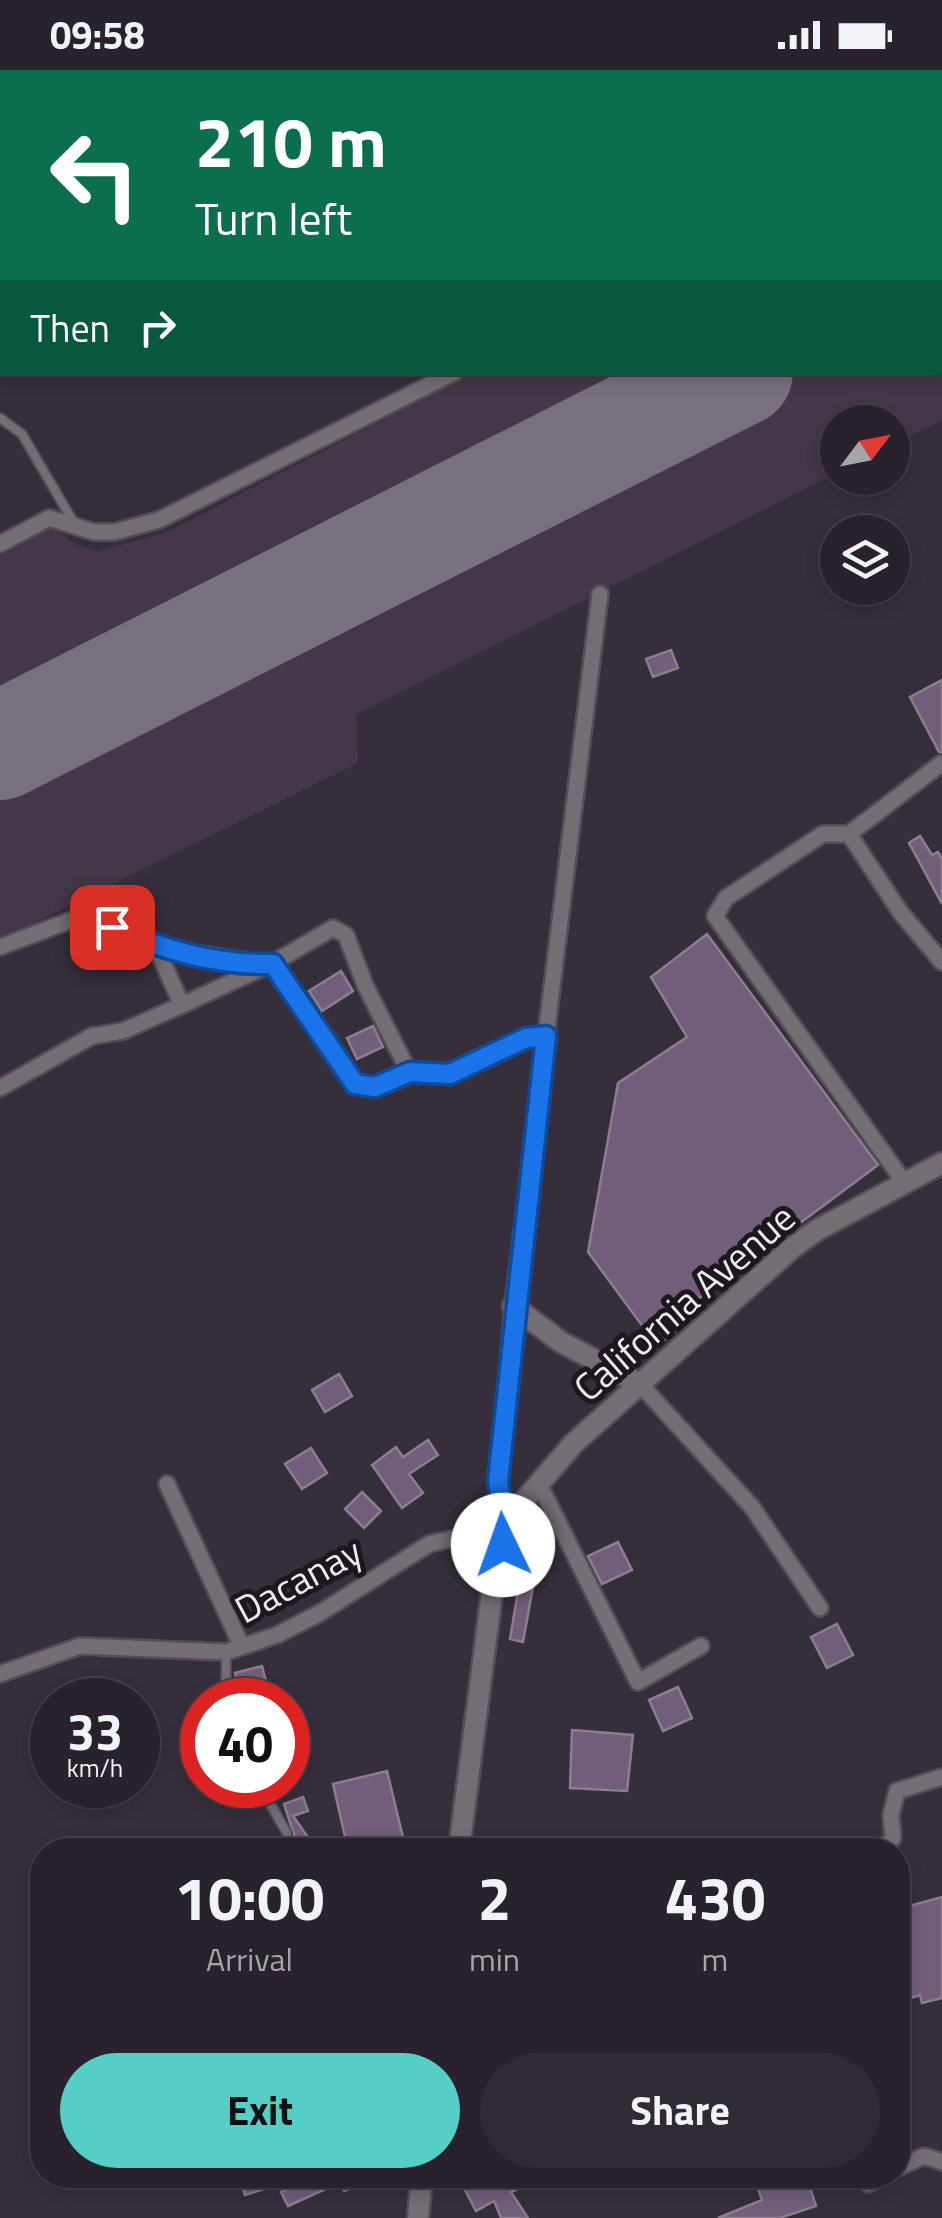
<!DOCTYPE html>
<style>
:root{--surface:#29222c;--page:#312a34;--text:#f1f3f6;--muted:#a5a4a9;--line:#453f48;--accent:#55cec5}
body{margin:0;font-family:"Titillium Web",sans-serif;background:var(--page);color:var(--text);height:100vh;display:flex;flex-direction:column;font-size:38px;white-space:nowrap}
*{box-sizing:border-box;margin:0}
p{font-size:32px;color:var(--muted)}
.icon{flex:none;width:55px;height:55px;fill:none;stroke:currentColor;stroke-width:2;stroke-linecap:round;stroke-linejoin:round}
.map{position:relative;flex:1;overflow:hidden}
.panel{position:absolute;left:30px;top:1768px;width:880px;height:350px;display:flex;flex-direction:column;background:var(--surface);border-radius:40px;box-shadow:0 5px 15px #0003,0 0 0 2px var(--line)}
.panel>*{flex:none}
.hud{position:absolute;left:0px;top:0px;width:942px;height:305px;box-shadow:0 5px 15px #0003,0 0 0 2px var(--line);background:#0b6e4f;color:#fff;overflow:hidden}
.needle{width:65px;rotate:58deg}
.tools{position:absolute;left:820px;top:335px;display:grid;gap:20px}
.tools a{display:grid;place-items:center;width:90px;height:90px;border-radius:50%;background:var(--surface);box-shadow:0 5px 15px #0003,0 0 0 2px var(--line);font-size:50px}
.speed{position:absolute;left:30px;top:1608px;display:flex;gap:20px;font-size:50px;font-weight:700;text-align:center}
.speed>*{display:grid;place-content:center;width:130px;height:130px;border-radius:50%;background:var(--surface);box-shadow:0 5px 15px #0003,0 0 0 2px var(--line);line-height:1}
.speed small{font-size:25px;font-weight:400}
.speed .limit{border:15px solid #d22;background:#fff;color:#111}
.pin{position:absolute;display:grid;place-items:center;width:85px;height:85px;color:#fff;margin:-42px;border-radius:20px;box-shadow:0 5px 15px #0006}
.me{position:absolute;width:110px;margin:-55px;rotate:357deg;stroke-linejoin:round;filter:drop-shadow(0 0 8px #0008)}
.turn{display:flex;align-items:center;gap:35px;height:210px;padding:0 30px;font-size:45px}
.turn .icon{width:130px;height:130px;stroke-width:2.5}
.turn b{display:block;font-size:70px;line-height:85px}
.then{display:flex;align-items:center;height:95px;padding:0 30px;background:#0003;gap:20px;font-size:38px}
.eta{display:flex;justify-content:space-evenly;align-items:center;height:170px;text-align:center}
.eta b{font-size:60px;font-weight:700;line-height:70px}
.button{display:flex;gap:20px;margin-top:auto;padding:20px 30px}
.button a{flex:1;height:115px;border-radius:60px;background:var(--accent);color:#111;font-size:40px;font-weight:700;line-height:115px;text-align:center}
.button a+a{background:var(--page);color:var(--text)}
.status{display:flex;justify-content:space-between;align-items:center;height:70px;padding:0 50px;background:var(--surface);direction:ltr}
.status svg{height:28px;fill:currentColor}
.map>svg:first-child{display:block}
</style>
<div class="status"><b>09:58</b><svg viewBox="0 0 49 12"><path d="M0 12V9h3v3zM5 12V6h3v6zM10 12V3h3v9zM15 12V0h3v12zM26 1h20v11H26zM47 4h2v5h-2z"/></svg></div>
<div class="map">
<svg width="942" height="2148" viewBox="0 0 942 2148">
<rect width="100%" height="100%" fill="#372e3b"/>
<path fill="#433748" d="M942 59V350L893 375 892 352H838L837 403 356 645 358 693 0 870V481L50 454 74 474 97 481 167 462 473 303 940 302Z"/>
<path fill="#00211f" d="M0 0H521L2 2V51Z"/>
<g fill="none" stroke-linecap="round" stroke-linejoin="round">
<path stroke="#78707c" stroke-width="108" d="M940 201 942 200
M0 676 739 302"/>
</g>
<path fill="#725d7b" stroke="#897f8e" stroke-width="2.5" d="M671 580 678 598 653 607 646 589Z
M942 610V682H939L910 627Z
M920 766 932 785 938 782 942 789V834L909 773Z
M707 864 878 1095 674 1247 681 1256 657 1276 588 1182 618 1013 687 967 651 907Z
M341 901 353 921 322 941 309 921Z
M373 956 383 977 357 989 347 968Z
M339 1304 352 1326 325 1342 312 1320Z
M428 1370 438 1385 409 1404 423 1423 402 1438 372 1395 396 1377 403 1387Z
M311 1378 327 1403 302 1419 285 1394Z
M362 1422 381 1441 364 1458 345 1439Z
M618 1472 632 1500 602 1514 588 1486Z
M524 1485 538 1489 523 1572 510 1569Z
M837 1554 853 1585 827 1598 811 1567Z
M262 1596 270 1627 242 1630 235 1603Z
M678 1617 692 1648 663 1661 649 1630Z
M572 1660 633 1665 627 1721 570 1718Z
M387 1701 406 1780H348L333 1714Z
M303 1727 308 1741 293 1746 317 1780H299L284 1734Z
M942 1827V1928L922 1933 920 1925 898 1932V1839Z
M239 2105H300L301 2108 245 2125Z
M318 2105H357L358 2116 344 2121 341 2112 288 2136 281 2122Z
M497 2105H548L511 2122 528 2148H501L494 2131 476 2141 465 2120Z
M753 2105H797L799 2114 808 2111 816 2136 780 2148H718L762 2130Z"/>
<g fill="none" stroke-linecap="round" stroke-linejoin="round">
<g stroke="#554c58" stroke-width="12">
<path id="service" d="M0 348 22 364 74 453
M226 1630V1582
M259 1715 287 1763"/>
</g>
<g stroke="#554c58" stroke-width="20">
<path id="minor" d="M940 51 942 50
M0 474 49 448 94 462H114L159 450 455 302
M849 764 901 843 942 892
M0 877 77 848 112 857 156 877 264 894
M156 877 182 935
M273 893 355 1015C374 1021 381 1010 398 1005 416 999 433 1009 452 1003 485 992 512 970 546 966
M0 1018 92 966 123 961 182 935 273 893 333 858 346 865 365 915 409 1002
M904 1112 715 846 726 828 823 764H849L942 693
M640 1314 752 1437 820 1538
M538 1412 638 1612 701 1576
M167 1414 242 1577
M506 1463 498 1411 513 1236 600 524
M0 1604 80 1576 226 1582 277 1565 320 1543 429 1474 460 1467 503 1475
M882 1780 893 1768 891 1745 897 1721 942 1707
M898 2098 924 2086 942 2092
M868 2114 884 2105"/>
</g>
<g stroke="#554c58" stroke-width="25">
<path id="tertiary" d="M513 1236 561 1272 640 1314
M459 1780 491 1530 503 1475 518 1438 574 1373 792 1178 817 1160 942 1093
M418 2148 422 2105"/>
</g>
<use href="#service" stroke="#726e74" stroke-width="8"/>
<use href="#minor" stroke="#726e74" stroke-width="15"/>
<use href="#tertiary" stroke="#726e74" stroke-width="20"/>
</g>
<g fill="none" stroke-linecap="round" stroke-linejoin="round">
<g stroke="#114b97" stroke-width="25">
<path id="route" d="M112 857C163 880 215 895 273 894L355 1014 375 1017 410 1002 450 1004 526 968 546 966 498 1411 506 1463 503 1475"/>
</g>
<use href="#route" stroke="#1a73e8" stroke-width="18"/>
</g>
<g text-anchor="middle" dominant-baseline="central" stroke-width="10" stroke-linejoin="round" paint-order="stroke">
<g font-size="38" fill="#f0eaf3" stroke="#1c181e">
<text transform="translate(684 1232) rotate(-41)">California Avenue</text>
<text transform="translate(298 1510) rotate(-28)">Dacanay</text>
</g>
</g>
</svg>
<div class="tools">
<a><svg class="needle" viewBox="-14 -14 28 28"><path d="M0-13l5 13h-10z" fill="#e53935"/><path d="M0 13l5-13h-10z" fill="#a5a4a9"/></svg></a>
<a><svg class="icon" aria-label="layers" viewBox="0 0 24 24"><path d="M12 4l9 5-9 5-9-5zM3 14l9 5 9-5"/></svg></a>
</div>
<div class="speed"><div>33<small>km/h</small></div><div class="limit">40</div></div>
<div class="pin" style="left:112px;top:857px;background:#d93025"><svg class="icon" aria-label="arrive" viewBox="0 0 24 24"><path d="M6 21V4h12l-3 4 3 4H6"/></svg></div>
<svg class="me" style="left:503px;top:1475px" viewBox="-20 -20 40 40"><circle r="19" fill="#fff"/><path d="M0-13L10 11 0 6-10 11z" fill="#1a73e8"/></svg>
<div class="hud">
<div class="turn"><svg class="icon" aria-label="left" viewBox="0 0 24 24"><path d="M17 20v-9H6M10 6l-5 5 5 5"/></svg><div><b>210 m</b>Turn left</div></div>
<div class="then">Then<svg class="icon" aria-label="right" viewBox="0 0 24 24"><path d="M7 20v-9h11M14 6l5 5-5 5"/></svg></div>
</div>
<section class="panel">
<div class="eta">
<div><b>10:00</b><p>Arrival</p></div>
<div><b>2</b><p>min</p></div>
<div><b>430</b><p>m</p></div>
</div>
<div class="button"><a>Exit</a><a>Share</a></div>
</section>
</div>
